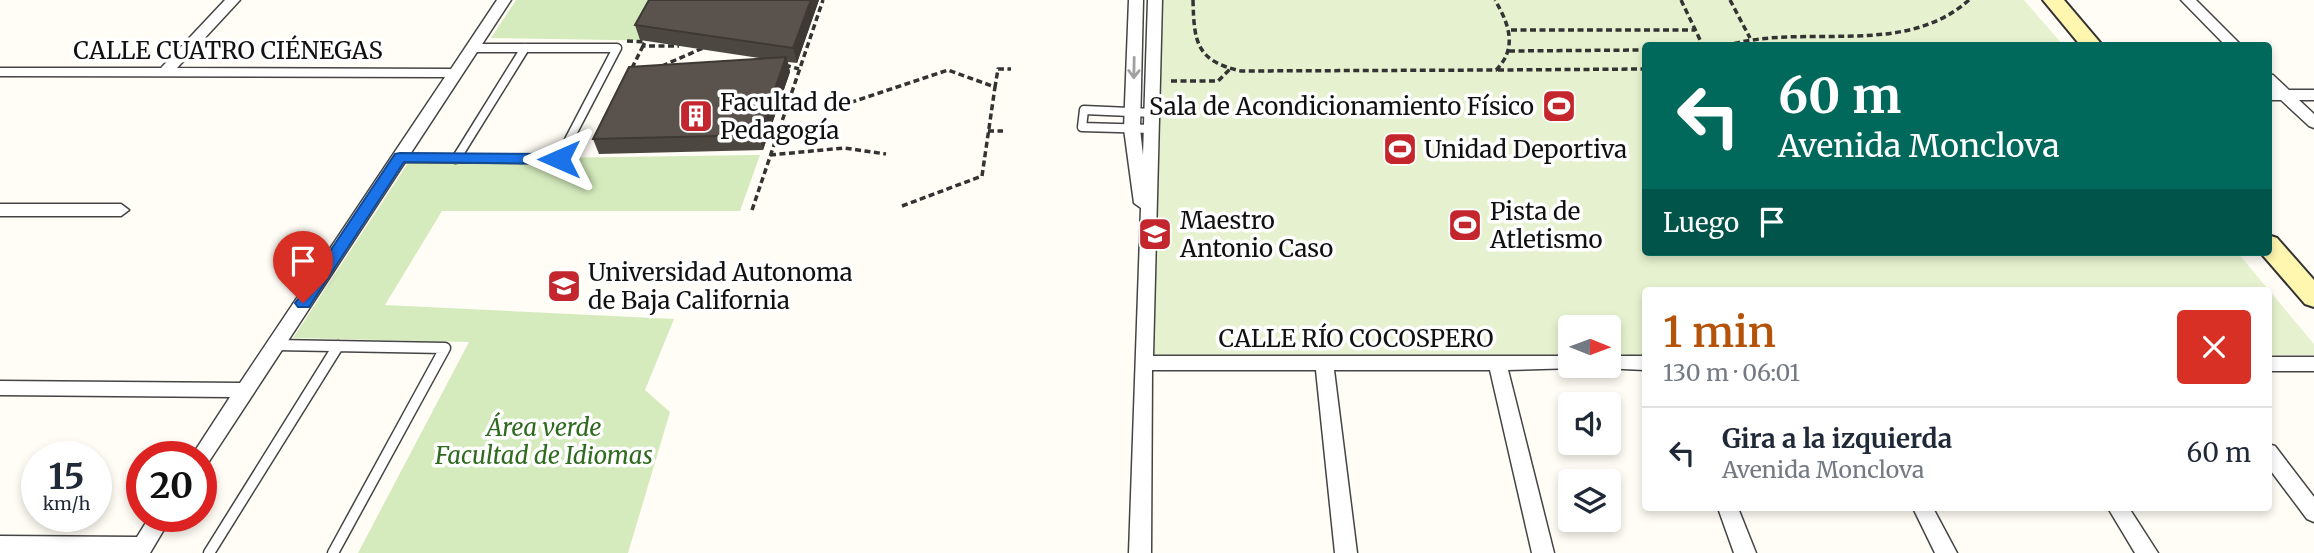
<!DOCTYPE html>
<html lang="es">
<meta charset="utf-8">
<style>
:root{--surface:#fff;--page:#f6f6f7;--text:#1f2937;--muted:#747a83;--line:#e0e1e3;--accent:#b45309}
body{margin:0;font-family:Merriweather,serif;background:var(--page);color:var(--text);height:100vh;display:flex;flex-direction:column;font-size:26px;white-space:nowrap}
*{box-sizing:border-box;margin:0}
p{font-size:23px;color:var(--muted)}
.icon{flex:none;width:38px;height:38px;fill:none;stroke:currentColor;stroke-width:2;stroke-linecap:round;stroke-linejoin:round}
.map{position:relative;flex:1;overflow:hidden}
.side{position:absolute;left:1642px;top:287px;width:630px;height:224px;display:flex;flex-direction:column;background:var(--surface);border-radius:7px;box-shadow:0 4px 10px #0003}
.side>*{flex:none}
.hud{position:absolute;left:1642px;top:42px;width:630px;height:214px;border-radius:7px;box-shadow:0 4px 10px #0003;background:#00695c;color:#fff;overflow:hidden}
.needle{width:46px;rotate:91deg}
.buttons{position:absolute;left:1558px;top:315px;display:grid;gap:14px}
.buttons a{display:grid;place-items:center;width:63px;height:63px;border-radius:7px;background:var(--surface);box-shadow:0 4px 10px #0003;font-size:35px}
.speed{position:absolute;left:21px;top:441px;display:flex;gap:14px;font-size:35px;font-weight:700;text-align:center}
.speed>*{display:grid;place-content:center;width:91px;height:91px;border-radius:50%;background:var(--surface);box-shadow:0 4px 10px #0003;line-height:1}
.speed small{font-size:18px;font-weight:400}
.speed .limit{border:10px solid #d22;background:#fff;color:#111}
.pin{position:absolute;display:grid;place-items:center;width:60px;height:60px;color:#fff;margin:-72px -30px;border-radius:50% 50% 50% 0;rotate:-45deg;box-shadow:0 0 7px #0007}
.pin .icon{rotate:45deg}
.me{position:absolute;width:77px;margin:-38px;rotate:270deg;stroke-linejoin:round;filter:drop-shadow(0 0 5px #0008)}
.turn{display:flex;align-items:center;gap:24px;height:147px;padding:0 21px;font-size:32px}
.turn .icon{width:91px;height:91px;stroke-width:2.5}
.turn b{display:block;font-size:49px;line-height:60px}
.then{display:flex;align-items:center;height:66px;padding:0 21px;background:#0003;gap:14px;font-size:26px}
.round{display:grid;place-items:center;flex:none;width:74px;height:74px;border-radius:7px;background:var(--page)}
.head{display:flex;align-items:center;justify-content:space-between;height:119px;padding:0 21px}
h1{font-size:42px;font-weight:600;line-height:52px;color:var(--accent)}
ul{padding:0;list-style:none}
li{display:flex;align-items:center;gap:21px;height:91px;padding:0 21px;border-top:2px solid var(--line)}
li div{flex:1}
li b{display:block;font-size:26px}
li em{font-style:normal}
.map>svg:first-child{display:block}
</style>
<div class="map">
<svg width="2314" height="553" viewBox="0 0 2314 553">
<rect width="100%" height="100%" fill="#fffdf5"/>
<path fill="#d5ebbd" d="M516 0H693L673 41 491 38Z
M760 155 740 211H442L385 305 674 319 645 390 670 412 628 553H358L469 342 293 338 410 160Z"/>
<path fill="#e6f2cf" d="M1157 0H2024L2063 45 1645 46V252H2237L2314 344V355H2268V290H1645V355H1608V327H1570V355H1154Z"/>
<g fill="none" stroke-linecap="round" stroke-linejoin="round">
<g stroke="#444" stroke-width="11">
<path id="lane-far1" d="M1153 113 1084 110 1082 127 1153 129
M400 158 559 159 617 48H472
M456 159 525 48"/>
</g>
<g stroke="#444" stroke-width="13">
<path id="lane" d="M276 345 445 348 333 553
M209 553 338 346"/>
</g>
<g stroke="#444" stroke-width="3">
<path id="street" d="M225 0H240L177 68 451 69 497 0H511L208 463 201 465V457H191L230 397 0 395V381L240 383 445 77 0 76V68H161Z
M1129 0H1143L1140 129 1143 155 1148 0H1162L1153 356H1570V366H1578L1577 368 1508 370 1554 553H1532L1490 370H1334L1357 553H1335L1316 370H1152L1151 553H1129L1141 208 1134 203 1124 129Z
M2181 0H2196L2242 46H2226Z
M2268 74 2273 75 2289 90H2314V100H2299L2314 114V128L2309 126 2281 100H2268V90H2272L2268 86Z
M0 204H121L129 210 121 216H0Z
M1608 356H1645V370L1601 368 1600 366H1608Z
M2268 357H2314V371H2268Z
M2268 444 2275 446 2314 497V522L2307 519 2268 467Z
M1718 508H1738L1756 553H1734Z
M1913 508H1933L1957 553H1935Z
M2108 508H2129L2158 553H2135Z
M150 516H172L150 553H0V536L137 537Z"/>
</g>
<g stroke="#333" stroke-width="4">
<path id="secondary" d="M2043 0H2064L2103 46H2081Z
M2268 235 2277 238 2314 280V307L2305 304 2260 252H2268Z"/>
</g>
<path stroke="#333" stroke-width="3.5" stroke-dasharray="6 3.5" stroke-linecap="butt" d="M1193 0C1194 42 1196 61 1241 71L1496 70C1518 48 1509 24 1495 0
M1681 0 1703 46
M1730 0 1750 38
M1511 30H1695
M627 41 645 42 643 46H679
M1725 46C1804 22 1903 59 1969 0
M1509 51 1645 50
M785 65 799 69
M662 66 703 48
M632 68 643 46
M1498 70 1645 69
M1171 81H1218L1230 69
M785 109H831L948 70 995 87 998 69H1011
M988 131H1003
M770 155 844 148 886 154
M902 206 982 176 995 87
M752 210 823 0"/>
<use href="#lane-far1" stroke="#fff" stroke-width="8"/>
<use href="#lane" stroke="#fff" stroke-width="10"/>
<use href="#street" fill="#fff" fill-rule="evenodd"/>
<use href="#secondary" fill="#fff6b0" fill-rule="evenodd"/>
</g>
<path fill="#4d4742" d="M819 0 797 63 788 62 790 72 763 150 599 154 593 139 765 59 640 40 635 25Z"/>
<path fill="#3f3936" d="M811 0H819L797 63 793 48Z
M786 57 790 72 763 150 759 135Z"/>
<path fill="#5a524d" stroke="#3f3936" stroke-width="2" d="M649 0H811L793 48 635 25Z
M786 57 759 135 593 139 629 67Z"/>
<defs><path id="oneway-shaft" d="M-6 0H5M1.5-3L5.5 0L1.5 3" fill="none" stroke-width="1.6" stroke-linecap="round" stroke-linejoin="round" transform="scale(1.75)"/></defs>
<use stroke="#a0a0a0" href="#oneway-shaft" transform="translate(1134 68) rotate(91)"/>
<path fill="#1a73e8" stroke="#114b97" stroke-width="2" d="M400 153 559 154 566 159 559 164 404 162 309 307H298L295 303 298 299 395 154Z"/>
<defs>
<g id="stadium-square" transform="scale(1.75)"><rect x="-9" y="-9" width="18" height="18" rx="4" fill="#c4262e" stroke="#fff"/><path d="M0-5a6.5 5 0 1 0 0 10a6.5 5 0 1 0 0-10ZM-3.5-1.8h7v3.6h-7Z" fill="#fff"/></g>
<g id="building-square" transform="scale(1.75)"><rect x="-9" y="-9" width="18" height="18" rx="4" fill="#c4262e" stroke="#fff"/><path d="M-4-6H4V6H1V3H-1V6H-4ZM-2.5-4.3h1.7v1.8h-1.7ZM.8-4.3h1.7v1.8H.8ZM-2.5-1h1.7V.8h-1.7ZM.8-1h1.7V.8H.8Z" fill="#fff"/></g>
<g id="school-square" transform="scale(1.75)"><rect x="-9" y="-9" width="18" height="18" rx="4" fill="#c4262e" stroke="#fff"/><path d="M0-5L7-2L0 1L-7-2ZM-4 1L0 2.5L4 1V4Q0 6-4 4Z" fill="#fff"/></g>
<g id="university-square" transform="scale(1.75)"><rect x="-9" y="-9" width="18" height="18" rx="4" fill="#c4262e" stroke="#fff"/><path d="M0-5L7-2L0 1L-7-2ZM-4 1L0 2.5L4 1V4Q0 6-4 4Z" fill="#fff"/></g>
</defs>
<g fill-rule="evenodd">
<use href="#stadium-square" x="1559" y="106"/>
<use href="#building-square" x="696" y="116"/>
<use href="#stadium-square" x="1400" y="149"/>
<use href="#stadium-square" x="1465" y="225"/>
<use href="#school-square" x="1155" y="234"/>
<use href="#university-square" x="564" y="286"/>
</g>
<g text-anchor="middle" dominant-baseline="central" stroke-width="7" stroke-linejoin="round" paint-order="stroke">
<g font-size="24" fill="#111" stroke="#fff">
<text x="228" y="50">CALLE CUATRO CIÉNEGAS</text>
<text x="1356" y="338">CALLE RÍO COCOSPERO</text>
</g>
<g font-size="24" fill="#111" stroke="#fff" text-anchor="start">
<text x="720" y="102">Facultad de<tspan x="720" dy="28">Pedagogía</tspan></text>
<text x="1534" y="106" text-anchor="end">Sala de Acondicionamiento Físico</text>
<text x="1424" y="149">Unidad Deportiva</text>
<text x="1490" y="211">Pista de<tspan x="1490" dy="28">Atletismo</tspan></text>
<text x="1180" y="220">Maestro<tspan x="1180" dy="28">Antonio Caso</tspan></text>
<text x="588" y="272">Universidad Autonoma<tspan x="588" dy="28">de Baja California</tspan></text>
</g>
<g font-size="24" font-style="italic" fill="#2f6b1f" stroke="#fff">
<text x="544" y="427">Área verde<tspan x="544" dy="28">Facultad de Idiomas</tspan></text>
</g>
</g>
</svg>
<div class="buttons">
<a><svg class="needle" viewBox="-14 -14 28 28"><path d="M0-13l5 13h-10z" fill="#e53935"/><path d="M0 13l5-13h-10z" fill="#747a83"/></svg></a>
<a><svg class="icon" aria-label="sound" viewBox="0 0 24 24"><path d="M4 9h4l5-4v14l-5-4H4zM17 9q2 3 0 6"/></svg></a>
<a><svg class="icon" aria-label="layers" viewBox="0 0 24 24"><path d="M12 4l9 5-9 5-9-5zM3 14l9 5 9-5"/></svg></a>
</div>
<div class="speed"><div>15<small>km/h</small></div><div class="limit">20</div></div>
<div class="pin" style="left:303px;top:303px;background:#d93025"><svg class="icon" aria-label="arrive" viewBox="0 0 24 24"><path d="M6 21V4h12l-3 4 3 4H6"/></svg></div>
<svg class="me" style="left:559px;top:159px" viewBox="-20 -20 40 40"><path d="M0-17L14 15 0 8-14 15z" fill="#1a73e8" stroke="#fff" stroke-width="4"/></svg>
<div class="hud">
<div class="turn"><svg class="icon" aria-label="left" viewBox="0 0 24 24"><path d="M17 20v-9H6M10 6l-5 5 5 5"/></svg><div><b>60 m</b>Avenida Monclova</div></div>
<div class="then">Luego<svg class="icon" aria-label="arrive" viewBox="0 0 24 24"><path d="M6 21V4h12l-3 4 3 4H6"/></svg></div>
</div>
<section class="side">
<div class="head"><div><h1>1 min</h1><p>130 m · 06:01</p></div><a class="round" style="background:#d93025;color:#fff"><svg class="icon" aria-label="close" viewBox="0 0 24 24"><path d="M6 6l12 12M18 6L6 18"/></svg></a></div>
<ul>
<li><svg class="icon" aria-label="left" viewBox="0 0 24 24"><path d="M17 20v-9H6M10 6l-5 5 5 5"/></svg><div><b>Gira a la izquierda</b><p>Avenida Monclova</p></div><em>60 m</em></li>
</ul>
</section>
</div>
